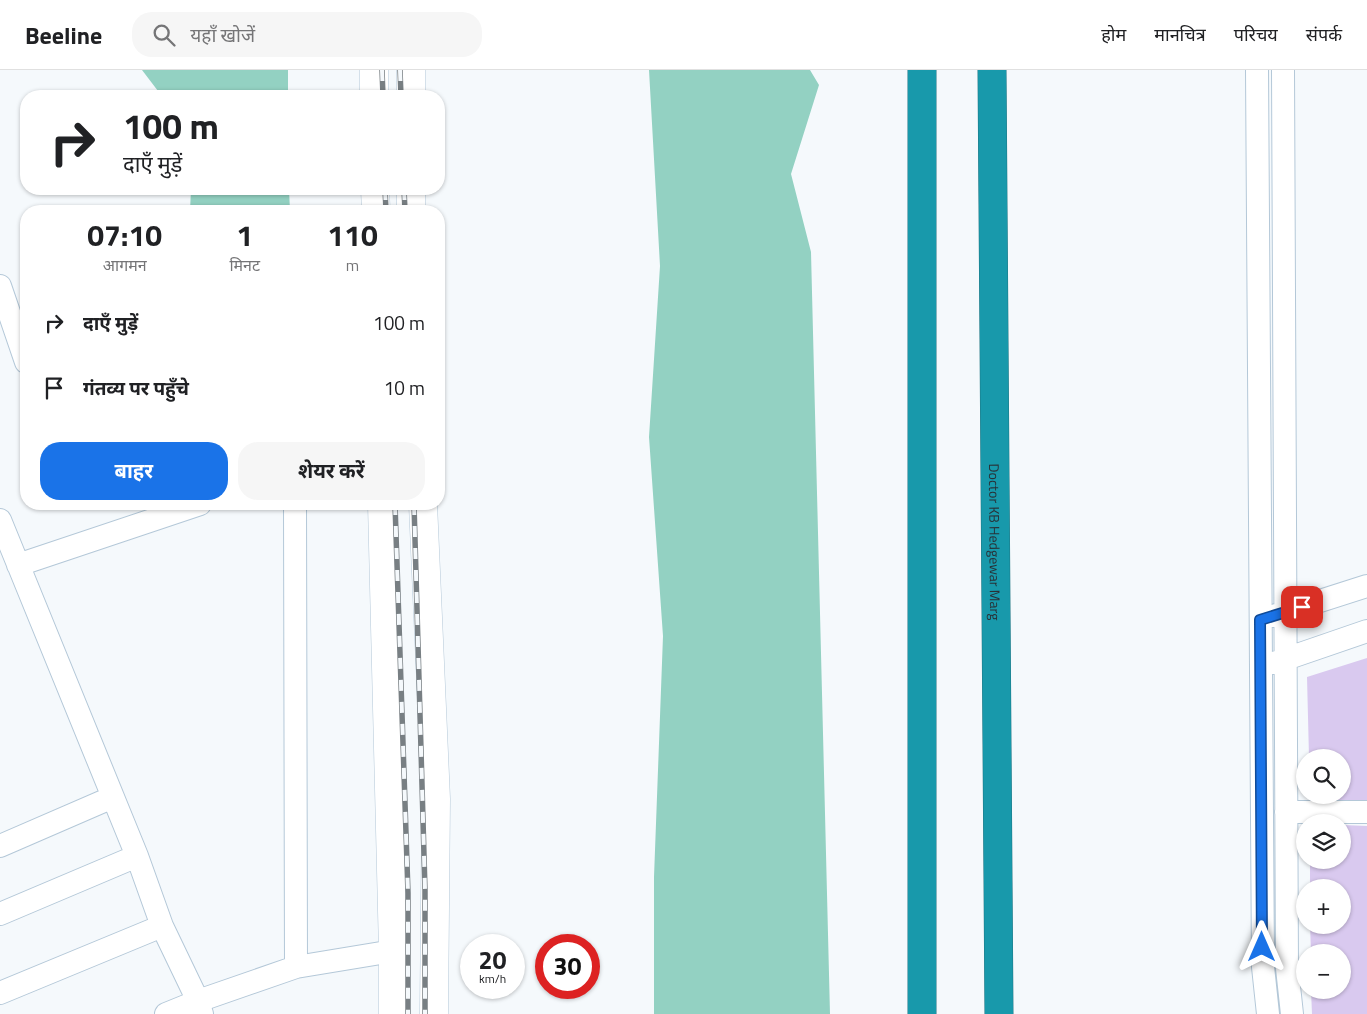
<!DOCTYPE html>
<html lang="hi">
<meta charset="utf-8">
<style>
:root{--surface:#fff;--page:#f6f6f6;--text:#202124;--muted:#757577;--line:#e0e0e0;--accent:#1a73e8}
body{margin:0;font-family:"Titillium Web","Noto Sans Devanagari",sans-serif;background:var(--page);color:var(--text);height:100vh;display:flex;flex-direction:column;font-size:19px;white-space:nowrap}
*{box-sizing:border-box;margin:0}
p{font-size:16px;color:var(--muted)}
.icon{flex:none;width:28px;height:28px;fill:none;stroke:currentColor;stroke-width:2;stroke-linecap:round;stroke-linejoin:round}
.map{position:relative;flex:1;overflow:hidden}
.side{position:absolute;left:20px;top:135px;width:425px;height:305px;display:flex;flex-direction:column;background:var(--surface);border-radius:20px;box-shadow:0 1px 4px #0004}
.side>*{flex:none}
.guide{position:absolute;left:20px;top:20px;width:425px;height:105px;border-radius:20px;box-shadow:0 1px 4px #0004;background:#fff;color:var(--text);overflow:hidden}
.fabs{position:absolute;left:1296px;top:679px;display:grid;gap:10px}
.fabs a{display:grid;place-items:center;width:55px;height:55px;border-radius:50%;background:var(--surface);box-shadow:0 1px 4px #0004;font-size:25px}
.speed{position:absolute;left:460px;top:864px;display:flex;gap:10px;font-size:25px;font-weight:700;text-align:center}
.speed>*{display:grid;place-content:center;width:65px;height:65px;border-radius:50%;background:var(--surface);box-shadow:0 1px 4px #0004;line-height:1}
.speed small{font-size:12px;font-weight:400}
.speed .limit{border:8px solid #d22;background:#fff;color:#111}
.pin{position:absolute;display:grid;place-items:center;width:42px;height:42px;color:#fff;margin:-21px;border-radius:10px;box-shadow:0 2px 8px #0006}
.me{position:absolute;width:55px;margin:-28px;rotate:0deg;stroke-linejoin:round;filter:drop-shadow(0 0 4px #0008)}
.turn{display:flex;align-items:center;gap:18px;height:105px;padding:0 20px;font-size:22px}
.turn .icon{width:65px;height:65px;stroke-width:2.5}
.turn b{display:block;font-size:35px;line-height:42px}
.eta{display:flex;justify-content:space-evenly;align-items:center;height:85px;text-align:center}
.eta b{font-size:30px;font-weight:700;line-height:35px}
.primary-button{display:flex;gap:10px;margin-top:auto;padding:10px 20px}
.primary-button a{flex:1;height:58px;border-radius:20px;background:var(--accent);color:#fff;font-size:20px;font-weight:700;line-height:58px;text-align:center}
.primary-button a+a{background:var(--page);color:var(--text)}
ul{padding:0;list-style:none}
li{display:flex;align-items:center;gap:15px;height:65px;padding:0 20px}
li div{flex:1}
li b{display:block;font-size:19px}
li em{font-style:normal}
header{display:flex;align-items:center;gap:30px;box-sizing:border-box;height:70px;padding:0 25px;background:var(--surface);border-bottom:1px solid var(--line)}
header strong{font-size:24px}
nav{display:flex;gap:28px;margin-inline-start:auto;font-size:18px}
.search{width:350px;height:45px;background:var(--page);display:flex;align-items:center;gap:12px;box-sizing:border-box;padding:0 18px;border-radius:20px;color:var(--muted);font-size:19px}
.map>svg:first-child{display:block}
</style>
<header>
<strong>Beeline</strong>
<div class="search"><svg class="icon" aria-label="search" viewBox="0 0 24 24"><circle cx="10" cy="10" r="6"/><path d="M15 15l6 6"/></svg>यहाँ खोजें</div>
<nav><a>होम</a><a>मानचित्र</a><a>परिचय</a><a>संपर्क</a></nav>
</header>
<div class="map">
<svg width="1367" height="944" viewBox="0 0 1367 944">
<rect width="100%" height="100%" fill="#f5f9fc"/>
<path fill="#d9c9ef" d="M1367 588V730L1310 731V725H1342V688L1309 687 1307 607Z
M1343 755 1367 756V944H1312L1311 920H1342V882H1311L1310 855H1342V818L1310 817V790H1342Z"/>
<path fill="#93d1c2" d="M142 0H288V26H160L158 21Z
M649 0H810L819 15 791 104 811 182 830 944H654V807L663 566 649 367 660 196Z
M191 119H289L290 141H190Z"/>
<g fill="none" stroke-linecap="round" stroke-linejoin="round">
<g stroke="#b4c8d8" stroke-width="24">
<path id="street" d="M1257 0 1263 897 1268 944
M1283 0 1287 898 1292 944
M0 216 26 292
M295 434 296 897
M0 450 137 786 162 856 198 931 202 944
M18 495 200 434
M1273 546 1367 516
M1274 593 1367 561
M1286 742H1367
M0 776 113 727
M0 844 137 786
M0 923 162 856
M166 944 198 931 296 897 393 881"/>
</g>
<g stroke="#b4c8d8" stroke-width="29">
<path id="secondary" d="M374 0V26
M411 26V0
M375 119 376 141
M411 141V119
M382 434 393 881V944
M423 434 436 729 434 944"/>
</g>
<g stroke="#1e7582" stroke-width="29">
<g id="highway">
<path d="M922 0V944"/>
<path id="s1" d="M992 0 999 944"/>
</g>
</g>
<use href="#street" stroke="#fff" stroke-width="22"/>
<use href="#secondary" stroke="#fff" stroke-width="28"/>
<use href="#highway" stroke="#1899ab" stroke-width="28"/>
<g stroke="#787f83" stroke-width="5.5">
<path id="rail" d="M382 0 383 26
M400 0 401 26
M385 119 386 141
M404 119 405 141
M395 434 408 823V944
M414 434 425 820V944"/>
</g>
<use href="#rail" stroke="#f5f9fc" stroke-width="4" stroke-dasharray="11" stroke-linecap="butt"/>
</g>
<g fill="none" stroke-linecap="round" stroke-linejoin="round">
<g stroke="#114b97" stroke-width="12">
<path id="route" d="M1262 877 1260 550 1302 537"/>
</g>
<use href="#route" stroke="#1a73e8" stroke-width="9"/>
</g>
<g text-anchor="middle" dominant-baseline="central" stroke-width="4" stroke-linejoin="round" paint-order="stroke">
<g font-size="14" fill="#293137" stroke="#f5f9fc">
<text stroke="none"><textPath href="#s1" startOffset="472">Doctor KB Hedgewar Marg</textPath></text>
</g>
</g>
</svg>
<div class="fabs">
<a><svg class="icon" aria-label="search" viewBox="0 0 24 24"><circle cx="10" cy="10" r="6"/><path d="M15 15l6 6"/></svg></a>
<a><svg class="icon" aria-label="layers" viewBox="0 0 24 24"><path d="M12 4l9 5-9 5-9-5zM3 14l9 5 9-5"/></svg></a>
<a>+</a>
<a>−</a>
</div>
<div class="speed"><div>20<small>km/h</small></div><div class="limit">30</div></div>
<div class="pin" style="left:1302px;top:537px;background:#d93025"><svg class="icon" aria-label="arrive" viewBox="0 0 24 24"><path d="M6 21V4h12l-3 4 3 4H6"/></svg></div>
<svg class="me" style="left:1262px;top:877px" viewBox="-20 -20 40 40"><path d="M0-17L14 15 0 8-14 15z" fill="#1a73e8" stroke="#fff" stroke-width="4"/></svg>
<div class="guide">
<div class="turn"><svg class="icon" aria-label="right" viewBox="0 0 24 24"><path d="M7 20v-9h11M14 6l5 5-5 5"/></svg><div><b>100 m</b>दाएँ मुड़ें</div></div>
</div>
<section class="side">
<div class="eta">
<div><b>07:10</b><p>आगमन</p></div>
<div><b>1</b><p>मिनट</p></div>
<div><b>110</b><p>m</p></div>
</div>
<ul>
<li><svg class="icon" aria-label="right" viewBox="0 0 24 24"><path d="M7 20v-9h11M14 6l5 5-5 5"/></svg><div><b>दाएँ मुड़ें</b></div><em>100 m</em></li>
<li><svg class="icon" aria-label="arrive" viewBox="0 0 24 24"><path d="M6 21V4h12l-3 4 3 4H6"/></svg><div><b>गंतव्य पर पहुँचे</b></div><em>10 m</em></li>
</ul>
<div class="primary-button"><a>बाहर</a><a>शेयर करें</a></div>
</section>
</div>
